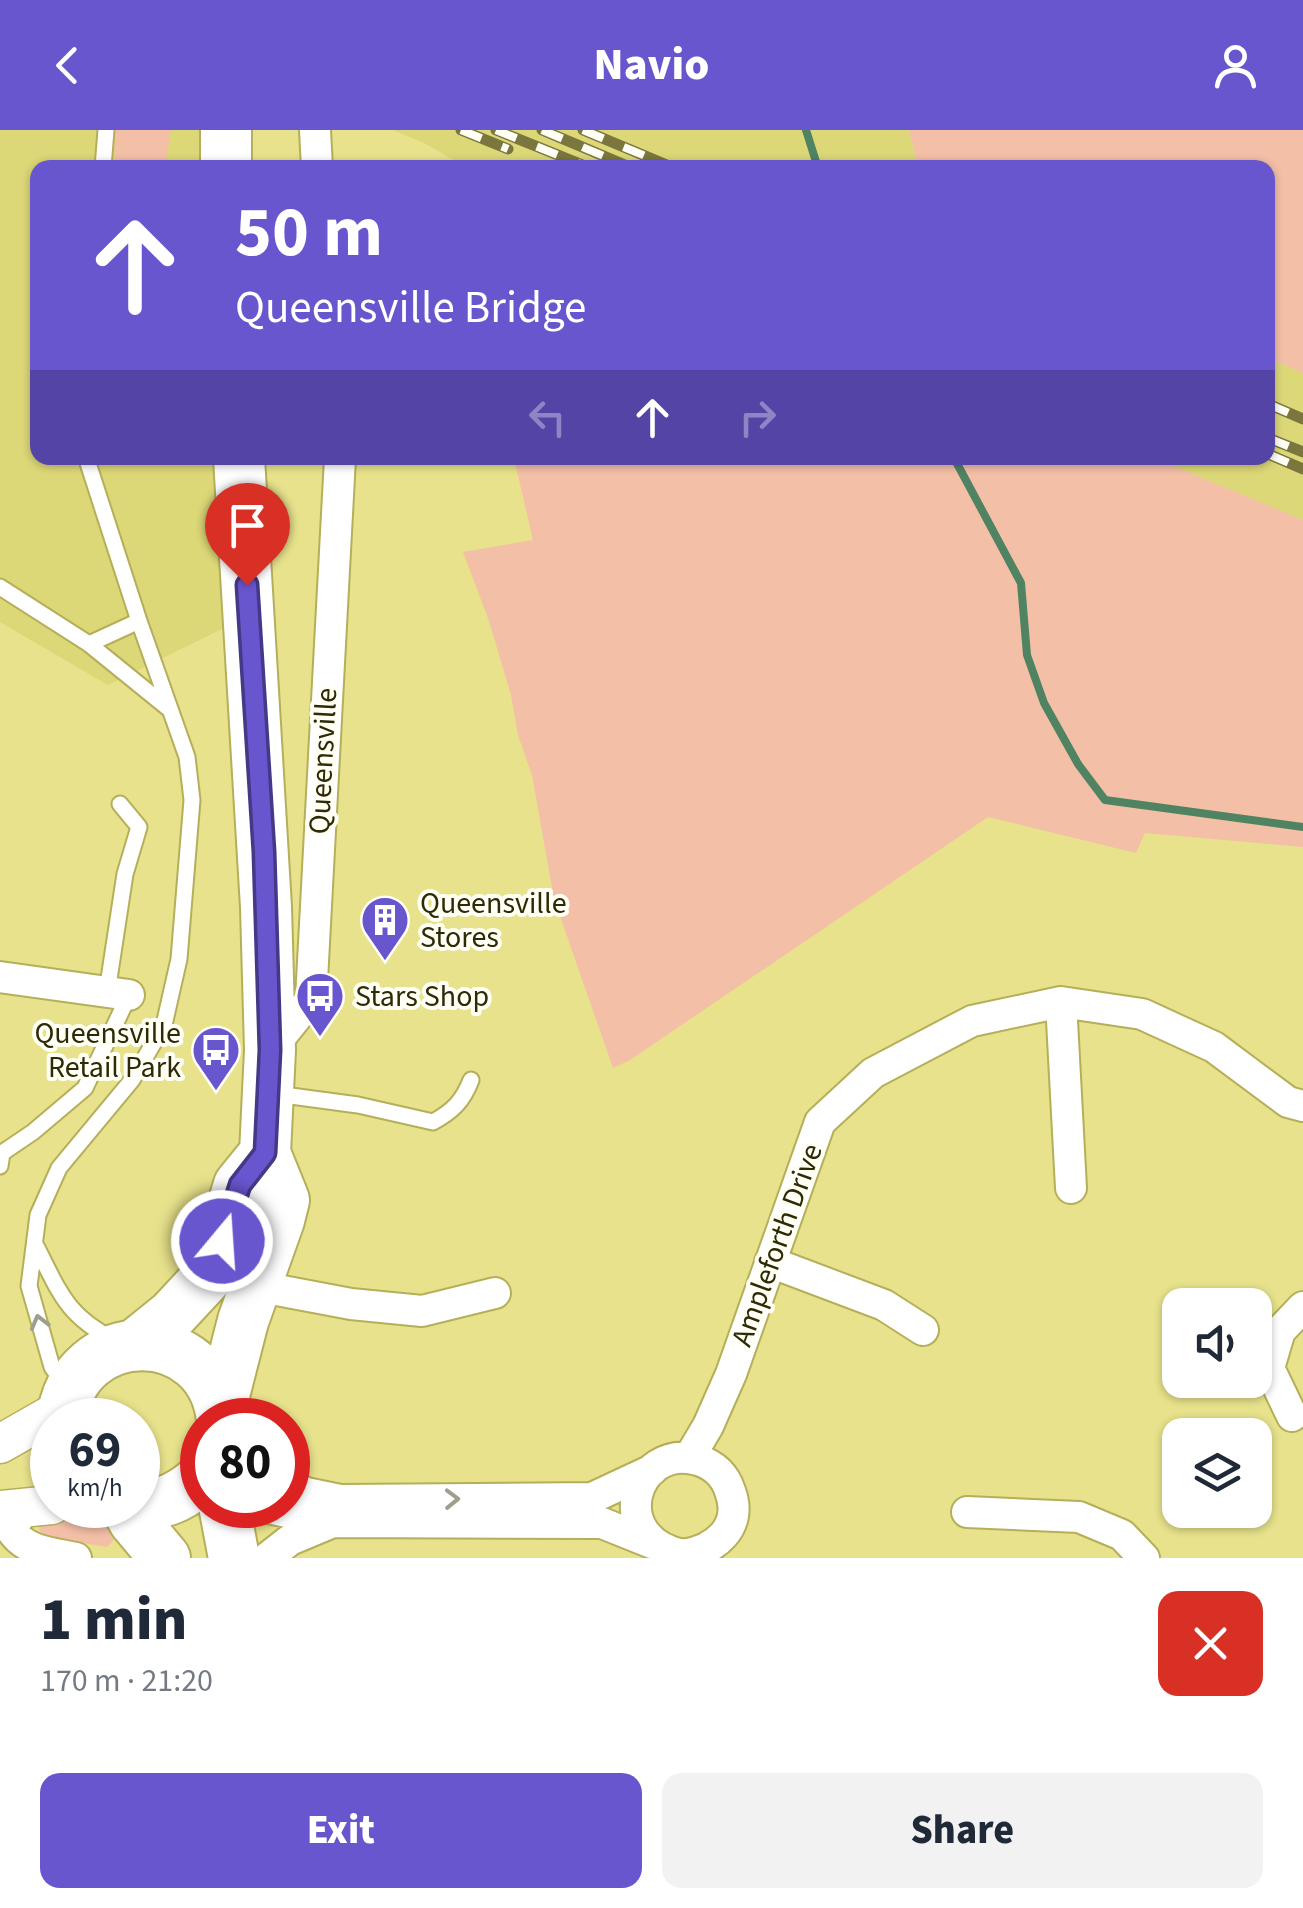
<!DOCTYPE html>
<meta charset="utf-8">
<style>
:root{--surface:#fff;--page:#f2f2f3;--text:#1f2937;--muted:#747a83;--accent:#6856cf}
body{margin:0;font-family:"Source Sans 3",sans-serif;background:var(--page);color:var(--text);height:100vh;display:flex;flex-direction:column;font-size:38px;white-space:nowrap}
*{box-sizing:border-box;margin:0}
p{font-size:32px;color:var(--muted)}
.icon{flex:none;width:55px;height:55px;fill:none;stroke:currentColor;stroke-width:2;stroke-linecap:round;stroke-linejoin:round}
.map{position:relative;height:1428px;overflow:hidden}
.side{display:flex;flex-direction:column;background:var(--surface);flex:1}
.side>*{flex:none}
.banner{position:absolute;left:30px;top:30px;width:1245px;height:305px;border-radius:20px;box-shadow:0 2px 8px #0004;background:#6856cf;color:#fff;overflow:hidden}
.controls{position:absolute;left:1162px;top:1158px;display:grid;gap:20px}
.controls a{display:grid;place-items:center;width:110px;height:110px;border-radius:20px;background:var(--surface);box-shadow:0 2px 8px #0004;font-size:50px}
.speed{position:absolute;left:30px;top:1268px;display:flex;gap:20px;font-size:50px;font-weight:700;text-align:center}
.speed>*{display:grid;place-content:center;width:130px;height:130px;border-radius:50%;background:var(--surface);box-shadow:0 2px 8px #0004;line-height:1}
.speed small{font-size:25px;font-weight:400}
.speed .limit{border:15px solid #d22;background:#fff;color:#111}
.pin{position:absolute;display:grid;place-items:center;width:85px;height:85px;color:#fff;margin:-102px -42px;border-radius:50% 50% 50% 0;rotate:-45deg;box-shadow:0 0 10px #0007}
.pin .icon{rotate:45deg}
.me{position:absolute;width:110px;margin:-55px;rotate:18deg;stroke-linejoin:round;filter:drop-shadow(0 0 8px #0008)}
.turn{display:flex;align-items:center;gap:35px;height:210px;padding:0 40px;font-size:45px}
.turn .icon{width:130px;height:130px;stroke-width:2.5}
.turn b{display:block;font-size:70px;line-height:85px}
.lanes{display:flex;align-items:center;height:95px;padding:0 40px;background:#0003;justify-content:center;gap:50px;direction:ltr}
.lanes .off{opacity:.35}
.round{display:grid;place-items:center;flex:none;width:105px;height:105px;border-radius:20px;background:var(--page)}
.headline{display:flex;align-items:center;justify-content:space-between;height:170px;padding:0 40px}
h1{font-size:60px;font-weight:800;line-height:75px}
.cta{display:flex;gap:20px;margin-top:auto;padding:20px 40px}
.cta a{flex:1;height:115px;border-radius:20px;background:var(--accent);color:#fff;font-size:40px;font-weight:800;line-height:115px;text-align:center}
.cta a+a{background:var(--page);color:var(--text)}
header{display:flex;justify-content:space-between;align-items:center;height:130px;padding:0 40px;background:var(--accent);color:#fff;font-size:45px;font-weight:800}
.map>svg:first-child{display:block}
</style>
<header><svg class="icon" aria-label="back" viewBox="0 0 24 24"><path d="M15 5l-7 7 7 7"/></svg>Navio<svg class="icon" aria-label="person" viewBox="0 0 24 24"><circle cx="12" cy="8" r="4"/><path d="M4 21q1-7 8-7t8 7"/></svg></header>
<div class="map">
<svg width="1303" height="1428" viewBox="0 0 1303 1428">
<rect width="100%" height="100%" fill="#e7e28b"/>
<path fill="#dcd777" d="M0 0H211L209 37 38 38V328H219L228 496 108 555 0 492Z
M393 0H909L918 37H466L426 14Z
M1268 228 1303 243V390L1154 328H1268Z"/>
<path fill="#f3bfa7" d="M114 0H171L165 37H115Z
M909 0H1303V243L1268 228V38L918 37Z
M514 328H1154L1303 390V717L1145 703 1136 723 988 687 630 930 613 938 554 769 532 645 518 605 511 565 489 491 463 422 533 410Z
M59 1385C79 1387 108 1390 115 1409L107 1417 46 1407C39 1402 37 1399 41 1391Z"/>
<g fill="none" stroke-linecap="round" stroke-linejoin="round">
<path stroke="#4f8362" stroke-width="8" d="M806 0 818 38
M954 328 1021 453 1027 525 1044 573 1078 634 1105 670 1303 697"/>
<g stroke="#b5af59" stroke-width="19">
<path id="service" d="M103 38 106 0
M0 457 89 514 168 578
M89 514 139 491
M107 862 125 744 139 697 120 674
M276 964 358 975 433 992C453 981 463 971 471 950
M0 1036 2 1023 33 1002 85 958 129 865
M36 1116C60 1163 66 1185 114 1210
M64 1254 52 1237 29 1156 38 1085 59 1038 132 950 164 895 179 829 192 670 187 627 139 491 88 333V328"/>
</g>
<g stroke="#b5af59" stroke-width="34">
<path id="minor" d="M315 0 317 38
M0 847 129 865
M1061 872 1071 1058
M270 920 311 869 340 328
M770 1132 884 1175 923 1200
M256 1156 351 1174 422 1181 495 1163
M1292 1286 1269 1238 1280 1201 1303 1177
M689 1328 708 1296 731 1244 820 992 873 943 972 891 1061 872 1142 884 1214 917 1288 972 1303 976
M288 1353 306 1363 340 1370 592 1368 652 1340
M254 1375 333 1392 602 1393 652 1413
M22 1379 12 1401C26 1422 53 1423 76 1428
M967 1382 1079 1387 1122 1405 1144 1428
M683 1425C715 1420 744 1397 730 1361 725 1345 714 1335 698 1330 635 1312 604 1408 683 1425L685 1428
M267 1428 290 1410 333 1392"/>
</g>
<g stroke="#b5af59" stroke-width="41">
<path id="tertiary" d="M0 1314 63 1278
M0 1380 52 1375"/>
</g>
<g stroke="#b5af59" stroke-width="54">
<path id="trunk" d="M226 38V0
M136 1214 172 1185 212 1142 239 1055 265 1023
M221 1277 243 1191 279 1090 284 1070 265 1023 270 920 266 777 239 328
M62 1290C73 1190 212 1191 222 1290
M138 1374C164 1376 184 1365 202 1348
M125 1375 134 1391 165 1428
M224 1375 234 1428"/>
</g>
<use href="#service" stroke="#fff" stroke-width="15"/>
<use href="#minor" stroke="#fff" stroke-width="30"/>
<use href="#tertiary" stroke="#fff" stroke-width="38"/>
<use href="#trunk" stroke="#fff" stroke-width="50"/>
<g stroke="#7a763d" stroke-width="11">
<path id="rail" d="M461 0 508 19
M496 0 590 38
M542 0 632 38
M583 0 674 38
M1268 274 1303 289
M1268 308 1303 322
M1268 324 1303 339"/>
</g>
<use href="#rail" stroke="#fffff6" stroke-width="8" stroke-dasharray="22" stroke-linecap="butt"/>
</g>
<defs><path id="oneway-chevron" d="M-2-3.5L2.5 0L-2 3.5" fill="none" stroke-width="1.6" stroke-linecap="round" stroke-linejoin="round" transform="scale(2.5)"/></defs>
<g stroke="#a09f8e">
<use href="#oneway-chevron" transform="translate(39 1192) rotate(-105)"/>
<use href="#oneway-chevron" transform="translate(452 1369) rotate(-1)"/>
</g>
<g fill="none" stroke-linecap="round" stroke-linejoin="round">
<g stroke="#443887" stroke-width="25">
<path id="route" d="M222 1111 240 1055 265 1023 270 920 264 722 247 455"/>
</g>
<use href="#route" stroke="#6856cf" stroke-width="18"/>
</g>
<defs>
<g id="building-pin" transform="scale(2.5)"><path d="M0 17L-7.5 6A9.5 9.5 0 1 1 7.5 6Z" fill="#6856cf" stroke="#fffff6"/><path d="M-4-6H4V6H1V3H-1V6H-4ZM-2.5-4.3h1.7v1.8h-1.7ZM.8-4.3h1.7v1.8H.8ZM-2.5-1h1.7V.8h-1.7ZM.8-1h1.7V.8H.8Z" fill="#fff"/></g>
<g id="bus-pin" transform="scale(2.5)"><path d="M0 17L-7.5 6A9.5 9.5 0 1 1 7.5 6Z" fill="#6856cf" stroke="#fffff6"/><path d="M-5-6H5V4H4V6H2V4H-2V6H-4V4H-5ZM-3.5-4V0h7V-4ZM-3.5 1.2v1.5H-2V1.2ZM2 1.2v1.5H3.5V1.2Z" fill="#fff"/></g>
</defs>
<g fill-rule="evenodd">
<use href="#building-pin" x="385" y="790"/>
<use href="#bus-pin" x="320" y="866"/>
<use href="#bus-pin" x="216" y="920"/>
</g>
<g text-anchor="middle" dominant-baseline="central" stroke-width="8" stroke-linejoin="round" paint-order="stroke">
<g font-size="30" fill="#2d2a05" stroke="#fffff6">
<text transform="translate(323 631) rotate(-87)">Queensville</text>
<text transform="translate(777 1115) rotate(-70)">Ampleforth Drive</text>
</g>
<g font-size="30" fill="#2d2a05" stroke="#fffff6" text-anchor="start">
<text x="420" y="773">Queensville<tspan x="420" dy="34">Stores</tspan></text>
<text x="355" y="866">Stars Shop</text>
<text x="181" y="903" text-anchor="end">Queensville<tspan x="181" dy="34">Retail Park</tspan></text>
</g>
</g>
</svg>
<div class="controls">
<a><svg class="icon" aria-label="sound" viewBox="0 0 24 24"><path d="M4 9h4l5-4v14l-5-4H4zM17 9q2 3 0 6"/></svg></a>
<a><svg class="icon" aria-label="layers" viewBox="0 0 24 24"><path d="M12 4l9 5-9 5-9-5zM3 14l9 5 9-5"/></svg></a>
</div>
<div class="speed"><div>69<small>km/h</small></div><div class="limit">80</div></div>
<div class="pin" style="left:247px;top:455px;background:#d93025"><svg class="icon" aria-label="arrive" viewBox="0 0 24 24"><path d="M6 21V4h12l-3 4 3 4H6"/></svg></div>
<svg class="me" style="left:222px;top:1111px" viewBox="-20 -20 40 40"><circle r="17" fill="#6856cf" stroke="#fff" stroke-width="3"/><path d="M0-11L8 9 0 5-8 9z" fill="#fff"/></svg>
<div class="banner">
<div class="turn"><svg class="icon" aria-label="ahead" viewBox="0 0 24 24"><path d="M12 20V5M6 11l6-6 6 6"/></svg><div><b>50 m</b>Queensville Bridge</div></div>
<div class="lanes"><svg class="icon off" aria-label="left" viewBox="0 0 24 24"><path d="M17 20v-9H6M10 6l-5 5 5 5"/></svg><svg class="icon" aria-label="ahead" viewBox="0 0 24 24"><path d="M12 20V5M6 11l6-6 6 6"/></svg><svg class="icon off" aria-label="right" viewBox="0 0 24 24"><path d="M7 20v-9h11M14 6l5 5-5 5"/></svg></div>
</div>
</div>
<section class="side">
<div class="headline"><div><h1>1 min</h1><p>170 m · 21:20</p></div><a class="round" style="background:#d93025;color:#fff"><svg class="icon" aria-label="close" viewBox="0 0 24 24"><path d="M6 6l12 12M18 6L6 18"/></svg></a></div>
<div class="cta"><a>Exit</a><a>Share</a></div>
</section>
